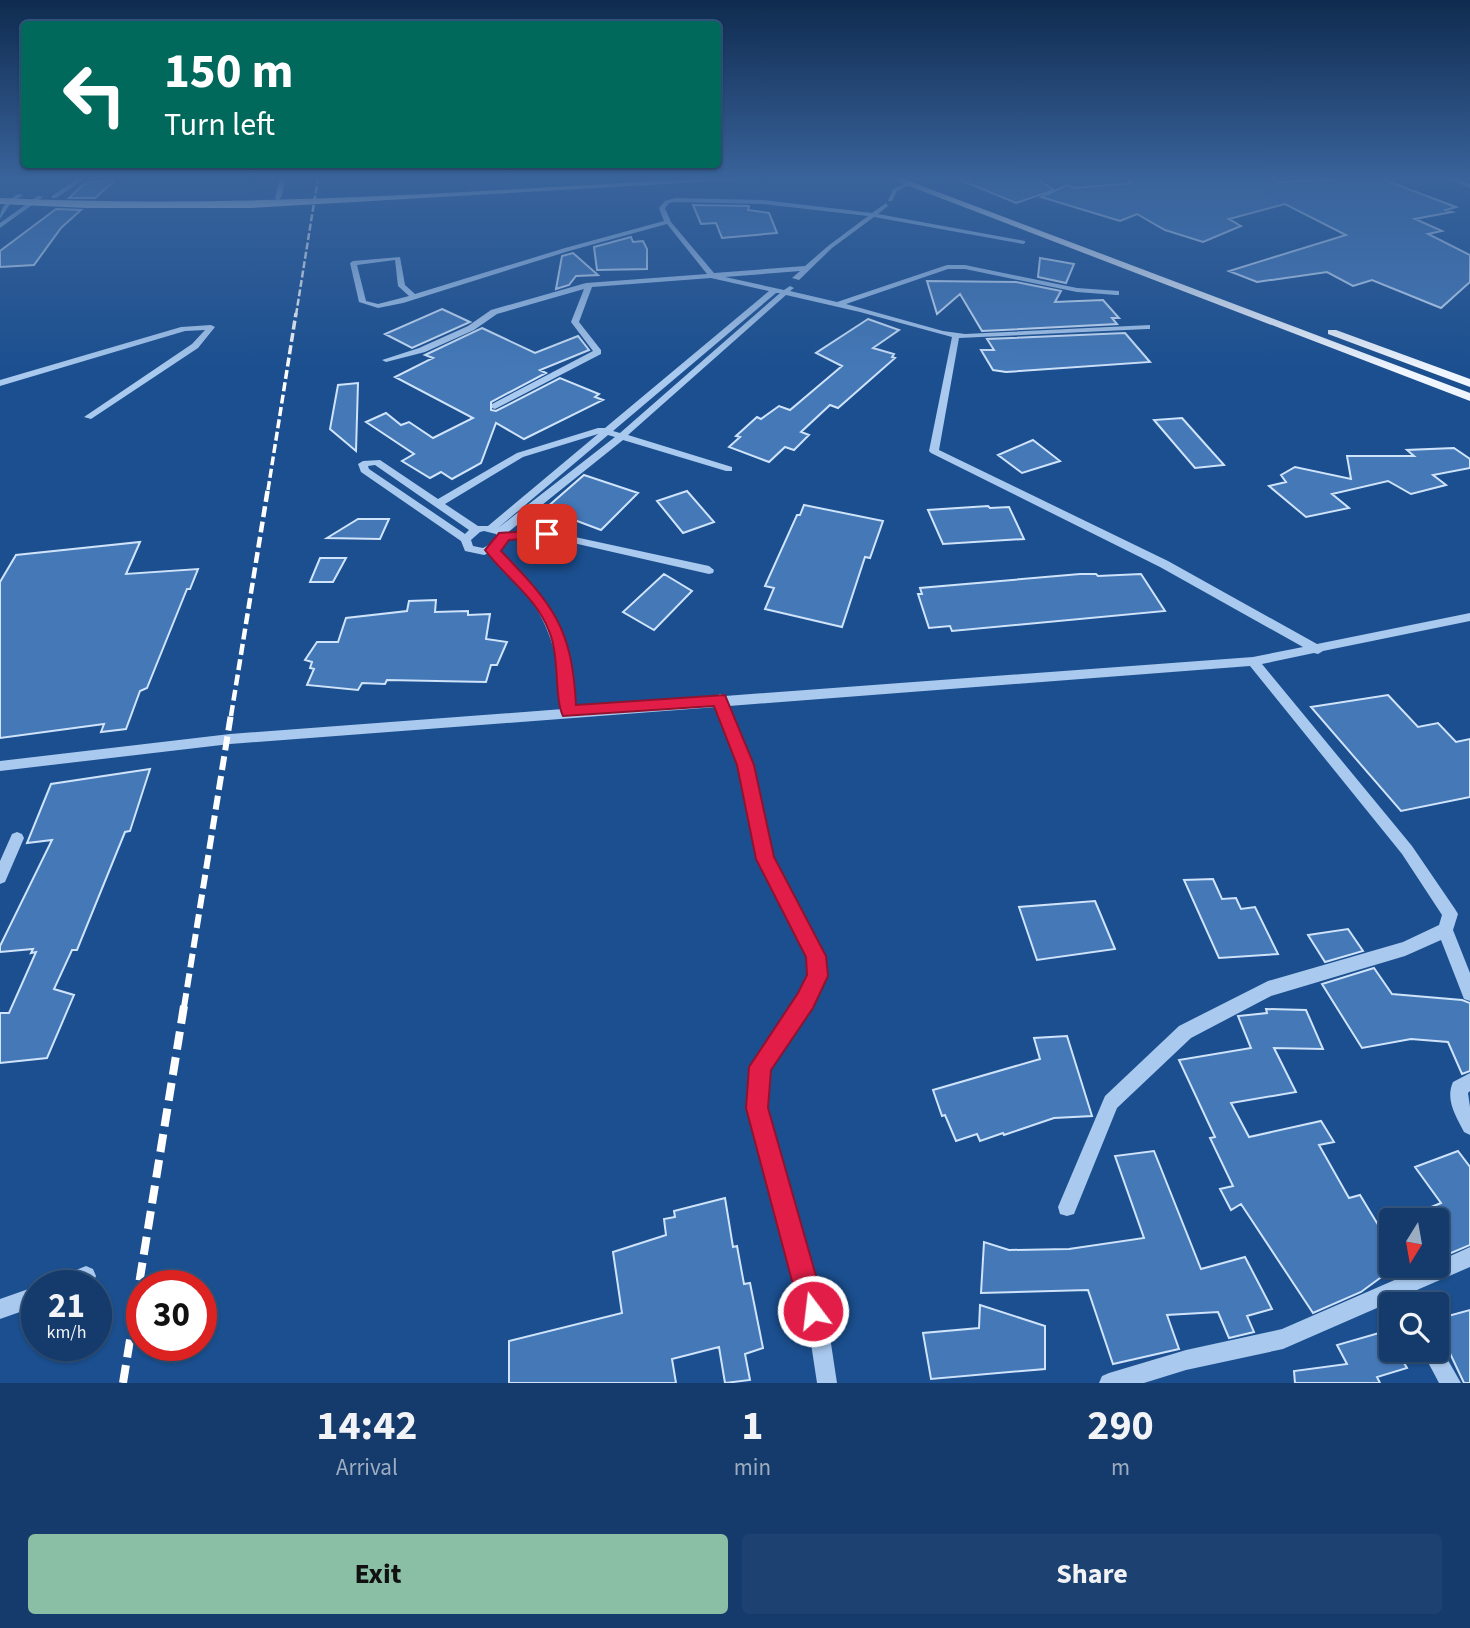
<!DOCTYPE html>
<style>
:root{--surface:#143b6b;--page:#1d4271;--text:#f1f3f6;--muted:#9dadc1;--line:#33557e;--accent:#8abfa5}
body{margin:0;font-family:"Source Sans 3",sans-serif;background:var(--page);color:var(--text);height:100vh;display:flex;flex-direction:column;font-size:26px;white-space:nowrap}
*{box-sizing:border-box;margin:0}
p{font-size:23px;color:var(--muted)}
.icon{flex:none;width:38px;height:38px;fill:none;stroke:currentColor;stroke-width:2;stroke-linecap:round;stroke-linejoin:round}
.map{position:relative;height:1383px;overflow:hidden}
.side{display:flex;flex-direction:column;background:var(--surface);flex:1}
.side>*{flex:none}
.hud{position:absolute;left:21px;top:21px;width:700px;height:147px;border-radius:7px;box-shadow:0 2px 5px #0004,0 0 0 2px var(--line);background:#00695c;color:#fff;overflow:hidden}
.needle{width:46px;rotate:191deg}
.tools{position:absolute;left:1379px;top:1208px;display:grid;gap:14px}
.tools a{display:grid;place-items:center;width:70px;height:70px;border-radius:7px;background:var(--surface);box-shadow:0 2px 5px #0004,0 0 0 2px var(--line);font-size:35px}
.speed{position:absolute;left:21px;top:1270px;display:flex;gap:14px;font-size:35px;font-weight:700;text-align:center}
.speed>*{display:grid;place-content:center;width:91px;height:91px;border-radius:50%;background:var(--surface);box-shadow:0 2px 5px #0004,0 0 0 2px var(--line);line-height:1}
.speed small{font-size:18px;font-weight:400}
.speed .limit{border:10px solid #d22;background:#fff;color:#111}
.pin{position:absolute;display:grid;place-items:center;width:60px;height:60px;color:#fff;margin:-30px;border-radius:14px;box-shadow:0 4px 10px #0006}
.me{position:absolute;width:77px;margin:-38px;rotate:345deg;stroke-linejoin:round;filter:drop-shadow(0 0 5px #0008)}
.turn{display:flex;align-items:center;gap:24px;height:147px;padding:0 28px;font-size:32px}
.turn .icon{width:91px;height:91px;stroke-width:2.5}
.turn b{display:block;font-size:49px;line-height:60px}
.eta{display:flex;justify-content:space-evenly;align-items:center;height:119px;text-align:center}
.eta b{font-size:42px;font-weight:700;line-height:49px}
.primary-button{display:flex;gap:14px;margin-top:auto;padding:14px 28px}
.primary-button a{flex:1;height:80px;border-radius:7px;background:var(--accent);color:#111;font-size:28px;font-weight:700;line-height:80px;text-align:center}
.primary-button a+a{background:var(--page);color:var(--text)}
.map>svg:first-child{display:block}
</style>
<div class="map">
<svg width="1470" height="1383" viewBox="0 0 1470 1383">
<rect width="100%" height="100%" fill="#1b4f8f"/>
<path fill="#4478b7" stroke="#cfe3fa" stroke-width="2" d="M956 178H1036L1054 190 1016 203Z
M1126 178H1272L1278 182 1379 178 1456 207 1446 210 1452 212 1415 219 1442 231 1428 234 1470 255V282L1441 308 1372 280 1353 286 1327 272 1257 282 1229 271 1346 235 1285 204 1229 219 1241 226 1203 242 1165 230 1137 214 1120 221 1041 197 1067 185 1075 188 1132 183Z
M114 181 95 198H69L86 182Z
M693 205 749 206 748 210 769 213 777 233 722 238 716 223 701 224Z
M56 209 81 210 61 228 34 265 0 267V251Z
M631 237 633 242 643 241 647 249V269L597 270 594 247Z
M573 253 598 275 576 276 569 285 556 289 562 256Z
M1040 258 1074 264 1066 283 1038 277Z
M927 281 1016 282 1061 291 1055 302 1103 300 1119 318H1112L1117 324 982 331 960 294 937 314Z
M442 309 470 322 412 348 385 334Z
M868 319 899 330 873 348 894 354 892 357 895 358 838 408 830 405 801 432 809 435 794 450 785 447 769 462 729 447 740 437 736 436 757 417 761 419 779 406 790 410 842 366 816 353Z
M482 328 535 353 578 336 589 350 540 370 546 373 491 402V410L496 411 560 378 599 394 595 397 603 400 524 439 496 423 481 463 452 479 441 472 430 478 402 461 414 454 366 422 386 413 401 425 409 422 433 438 473 418 395 377 433 358 425 355Z
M1125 333 1150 362 1006 372 993 370 981 350H994L987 339Z
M358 383 356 451 330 429 338 385Z
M1182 418 1224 465 1195 468 1154 420Z
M1033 440 1060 461 1022 473 998 455Z
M1454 448 1470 459V468L1433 475 1446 485 1411 494 1388 481 1332 494 1349 508 1306 517 1269 486 1286 482 1281 475 1295 467 1351 479 1347 456H1414L1407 450Z
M584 475 638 493 601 530 545 509Z
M687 491 714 522 683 533 657 501Z
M804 505 883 521 870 558 865 557 842 627 765 609 774 588 765 586 797 515H800Z
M988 506 990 508 1009 507 1024 539 943 544 928 510Z
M358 519H389L380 539 327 538Z
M140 542 126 574 198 569 190 589H187L147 688 140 691 126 729 101 732 104 724 0 738V582L16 555Z
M320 558H346L333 582H310Z
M664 574 692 591 654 630 623 612Z
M1080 574H1096L1098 576 1141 574 1165 611 952 631 950 626 929 628 918 594H922L920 588Z
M436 600 435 612 468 611V615L490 614 486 639 507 642 497 665H491L486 682 387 680 385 684 362 683 358 690 307 685 314 669 310 668 312 662 305 660 317 642H338L346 618 407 611 409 601Z
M1388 695 1418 727 1438 723 1456 742 1470 739V797L1401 811 1311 707Z
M150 769 130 831 125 832 77 950H72L54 989 74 995 47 1058 0 1063V1013H9L36 952 31 953 33 949 0 952V946L52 840 27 843 51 784Z
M1213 879 1222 899 1236 898 1241 909 1255 907 1278 954 1219 958 1184 880Z
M1095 901 1115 949 1037 960 1019 907Z
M1348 929 1363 951 1325 962 1308 935Z
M1374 968 1392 994 1462 1000 1470 1003V1071L1462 1074 1448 1042 1411 1039 1362 1048 1322 984Z
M1266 1009 1306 1010 1323 1049 1274 1048 1296 1092 1231 1103 1249 1137 1321 1121 1334 1142 1319 1145 1349 1198 1360 1195 1380 1228 1391 1223V1265H1410L1412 1269 1395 1277 1391 1270 1361 1292 1313 1313 1241 1204 1231 1210 1220 1189 1233 1186 1210 1138 1215 1137 1179 1060 1251 1048 1238 1016 1267 1013Z
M1067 1036 1092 1116 1054 1118 1004 1135 1003 1133 980 1141 977 1134 956 1141 945 1115 942 1116 933 1090 1040 1059 1034 1038Z
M1154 1151 1201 1269 1245 1257 1272 1309 1247 1316 1254 1332 1229 1338 1218 1312 1167 1315 1179 1349 1113 1364 1088 1290 981 1293 984 1242 1009 1250 1069 1249 1144 1238 1115 1156Z
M1458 1151 1470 1167V1245L1437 1259V1220L1402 1219 1441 1203 1415 1167Z
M725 1198 733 1247 737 1246 744 1284 750 1283 763 1348 745 1354 750 1380 725 1383 719 1347 672 1359 676 1383H509V1341L622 1313 613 1252 666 1235 664 1219 675 1217 674 1211Z
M980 1305 1045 1326V1369L931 1379 923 1333 979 1328Z
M1470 1310V1383H1464L1448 1349 1437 1339V1319Z
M1386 1331 1391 1349H1396L1407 1368 1377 1377 1380 1383H1295L1294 1371 1347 1364 1337 1345Z"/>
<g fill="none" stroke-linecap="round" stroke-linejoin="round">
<path fill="#a9c9ee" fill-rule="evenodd" d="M78 178H86L56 198H52V196Z
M280 178H286L281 198 278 200 275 198Z
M1446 178H1455L1470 184V188Z
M906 183 911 184 897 191 892 201H888L893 189Z
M18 194 23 195 10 204 0 219C0 206 8 201 18 194Z
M38 196 43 197 0 228V223Z
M675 198 763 200 872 213 886 203 888 206 878 214 1025 241V243L1023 244 874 217 832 248 799 280 792 278 800 271 725 277 784 290 790 286 794 288 790 291 837 302 947 265H965L1077 288 1119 291V295H1116L1077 292 965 269H948L846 304 943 331 965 334 1150 325V329H1147L959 338 939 450 1168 561 1317 644 1470 613V621L1323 651 1318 654 1314 653 1262 664 1412 846 1455 909 1458 914 1453 930 1470 973V1001L1464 999 1441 940 1405 956 1271 996 1191 1038 1117 1108 1074 1214 1067 1216 1060 1214 1058 1207 1105 1096 1179 1026 1268 981 1403 942 1439 925 1442 915 1402 854 1250 666 729 706 752 765 772 858 824 956 825 976 812 1006 768 1070 766 1108 830 1337 837 1383H817L810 1337 748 1108 752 1067 800 994 809 975 808 957 758 859 738 765 717 707 230 744 0 771V761L230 734 563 709C557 635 543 605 489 553L484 555 465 551 461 541 361 472 358 464 363 461 380 460 438 499 517 453 598 428H605L769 291 711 278 592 287 579 322 601 350V354L495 409 492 408V404L593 351 571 322 584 289 497 314 474 330 425 352 386 362 382 360 419 348 468 326 491 310 586 283 707 274 667 224 569 251 403 303 378 308 359 302 350 263 353 261 400 257 405 285 415 294 565 248 664 221 659 208 665 201ZM675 202 763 204 868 216 828 246 805 266 714 273 671 222 665 208 669 203ZM395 260 398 286 409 296 378 304 366 301 357 265ZM776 293H780L620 433 613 431ZM786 295 860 312 952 337 929 451 931 453 1160 567 1303 647 1253 657 725 696 720 694 715 697 575 708C569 633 551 600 497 549L507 543 508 539 547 537 709 574 713 573 714 570 709 566 547 531 507 533 623 440 726 471H732V467L628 435ZM598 434 488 526H478L445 504 523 457ZM608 435 615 437 498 528ZM375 465 469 530 465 534 369 469 368 466ZM484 531 496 534 498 540 483 548 473 546 471 540 480 532Z
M211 325 215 327 198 348 91 419 84 417 192 344 205 330 185 331 0 386V380L181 327Z
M17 832 22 834 24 838 5 882 0 884V861L12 834Z
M1470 1073V1091L1468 1093 1470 1107V1135L1464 1132C1456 1116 1445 1100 1453 1082Z
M1470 1247V1267L1410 1293 1415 1304H1394L1393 1301 1283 1349 1186 1370 1144 1383H1099L1102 1376 1109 1373 1186 1350 1282 1329 1429 1265H1437V1262Z
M86 1266 93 1269 96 1276 93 1283 85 1286H51L54 1279Z
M37 1286V1306L0 1319V1299Z
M1437 1341 1461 1383H1439L1421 1349H1437Z"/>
<path fill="#f0f6ff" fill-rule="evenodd" d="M709 178H769L250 208H86L0 204V198C237 209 473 191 709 178Z
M888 178H901L1470 393V401Z
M1328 330H1336L1470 379V387L1328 334Z"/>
<path stroke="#fff" stroke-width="2.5" stroke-dasharray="7 2.5" stroke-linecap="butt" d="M296 315 318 178"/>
<path stroke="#fff" stroke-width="3.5" stroke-dasharray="9 3.5" stroke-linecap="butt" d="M268 490 296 313"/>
<path stroke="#fff" stroke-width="4.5" stroke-dasharray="11 4.5" stroke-linecap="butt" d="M231 716 268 488"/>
<path stroke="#fff" stroke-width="6" stroke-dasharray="14 6" stroke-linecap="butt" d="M184 1007 231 714"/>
<path stroke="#fff" stroke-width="8" stroke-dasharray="18 8" stroke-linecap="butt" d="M123 1383 184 1006"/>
</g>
<linearGradient id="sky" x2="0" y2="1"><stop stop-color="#0f2b4f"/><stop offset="0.48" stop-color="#39639b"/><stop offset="1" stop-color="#39639b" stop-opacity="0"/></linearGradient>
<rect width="1470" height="372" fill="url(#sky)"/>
<path fill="#e11d48" stroke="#92132f" stroke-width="2" d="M547 530 554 534 552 537 509 540 501 551C553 605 572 627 576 705L725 695 754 765 774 857 826 956 828 976 813 1008 771 1070 768 1108 826 1311 822 1320 813 1324 804 1320 800 1311 746 1108 749 1067 798 993 807 975 806 957 756 859 737 765 714 706 563 716C554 698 560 657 549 631 536 597 506 578 485 550L499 533Z"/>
</svg>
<div class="tools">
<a><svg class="needle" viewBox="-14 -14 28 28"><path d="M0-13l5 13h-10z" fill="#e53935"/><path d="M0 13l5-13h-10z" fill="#9dadc1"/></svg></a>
<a><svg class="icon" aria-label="search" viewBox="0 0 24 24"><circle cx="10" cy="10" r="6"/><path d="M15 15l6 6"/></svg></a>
</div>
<div class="speed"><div>21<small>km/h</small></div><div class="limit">30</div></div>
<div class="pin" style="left:547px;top:534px;background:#d93025"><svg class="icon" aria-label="arrive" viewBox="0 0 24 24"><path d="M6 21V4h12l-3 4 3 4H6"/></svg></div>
<svg class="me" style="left:813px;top:1311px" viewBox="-20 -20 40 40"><circle r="17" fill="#e11d48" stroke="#fff" stroke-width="3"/><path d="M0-11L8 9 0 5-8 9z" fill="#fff"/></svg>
<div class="hud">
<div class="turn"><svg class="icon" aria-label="left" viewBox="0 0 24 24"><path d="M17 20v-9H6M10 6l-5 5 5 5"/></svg><div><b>150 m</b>Turn left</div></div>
</div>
</div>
<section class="side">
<div class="eta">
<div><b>14:42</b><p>Arrival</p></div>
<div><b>1</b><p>min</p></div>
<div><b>290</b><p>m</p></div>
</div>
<div class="primary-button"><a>Exit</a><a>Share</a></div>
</section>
